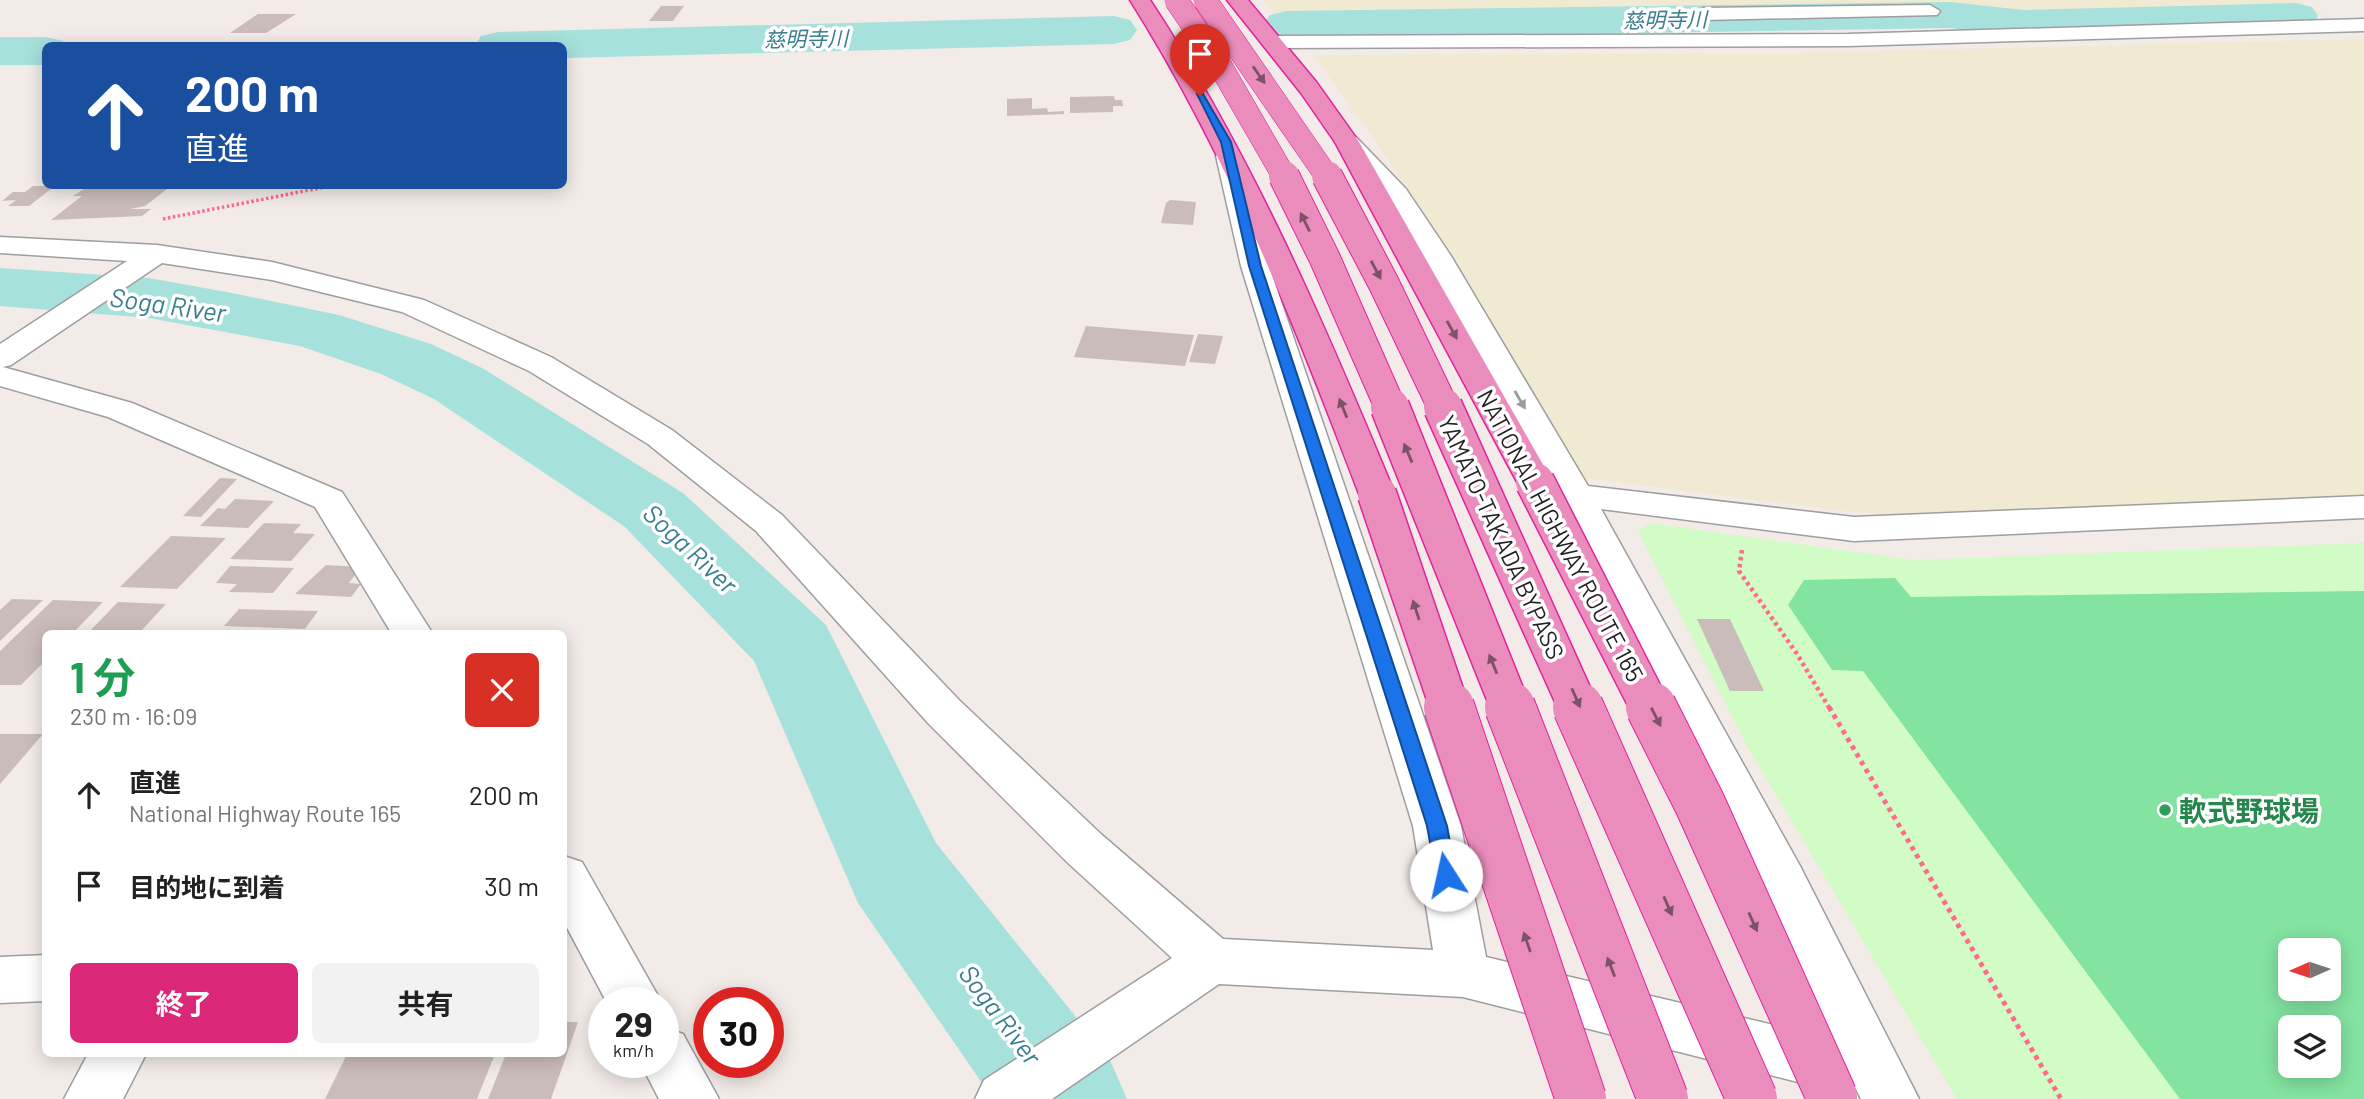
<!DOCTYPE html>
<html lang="ja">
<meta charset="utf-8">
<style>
:root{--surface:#fff;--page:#f2f2f2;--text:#222;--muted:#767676;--accent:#db2777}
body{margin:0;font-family:Barlow,"Noto Sans JP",sans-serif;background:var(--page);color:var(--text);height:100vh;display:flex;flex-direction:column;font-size:26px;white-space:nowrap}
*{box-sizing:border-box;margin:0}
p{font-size:23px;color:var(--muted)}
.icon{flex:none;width:38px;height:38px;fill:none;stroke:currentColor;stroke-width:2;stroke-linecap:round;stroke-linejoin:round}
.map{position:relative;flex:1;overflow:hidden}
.panel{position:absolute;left:42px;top:630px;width:525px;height:427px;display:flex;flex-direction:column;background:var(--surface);border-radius:10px;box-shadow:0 4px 18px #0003}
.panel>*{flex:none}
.guide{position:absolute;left:42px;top:42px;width:525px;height:147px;border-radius:10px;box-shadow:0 4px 18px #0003;background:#1a4fa0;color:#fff;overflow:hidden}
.needle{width:46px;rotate:267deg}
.controls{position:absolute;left:2278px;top:938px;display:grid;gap:14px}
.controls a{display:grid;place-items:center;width:63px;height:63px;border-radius:10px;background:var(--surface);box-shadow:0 4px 18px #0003;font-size:35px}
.speed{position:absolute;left:588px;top:987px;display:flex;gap:14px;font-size:35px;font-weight:700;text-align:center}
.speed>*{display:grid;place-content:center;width:91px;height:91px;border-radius:50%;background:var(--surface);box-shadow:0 4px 18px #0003;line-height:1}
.speed small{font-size:18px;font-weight:400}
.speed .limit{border:10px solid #d22;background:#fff;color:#111}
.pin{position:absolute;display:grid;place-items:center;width:60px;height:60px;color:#fff;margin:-72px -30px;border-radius:50% 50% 50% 0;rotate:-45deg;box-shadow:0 0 7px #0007}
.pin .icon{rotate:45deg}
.me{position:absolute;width:77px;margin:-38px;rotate:350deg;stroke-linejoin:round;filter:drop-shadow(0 0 5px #0008)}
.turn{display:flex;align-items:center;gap:24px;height:147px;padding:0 28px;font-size:32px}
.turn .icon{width:91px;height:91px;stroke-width:2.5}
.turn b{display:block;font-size:49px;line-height:60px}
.round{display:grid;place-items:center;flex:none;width:74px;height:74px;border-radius:10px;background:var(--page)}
.headline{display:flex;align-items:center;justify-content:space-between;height:119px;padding:0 28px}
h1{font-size:42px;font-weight:700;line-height:52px;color:#1e9e55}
.cta{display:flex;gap:14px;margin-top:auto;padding:14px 28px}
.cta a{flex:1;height:80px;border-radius:10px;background:var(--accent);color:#fff;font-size:28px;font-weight:700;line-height:80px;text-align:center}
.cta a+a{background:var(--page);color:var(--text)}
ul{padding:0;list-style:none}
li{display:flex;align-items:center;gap:21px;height:91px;padding:0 28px}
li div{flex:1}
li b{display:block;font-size:26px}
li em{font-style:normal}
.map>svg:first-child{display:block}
</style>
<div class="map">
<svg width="2364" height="1099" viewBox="0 0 2364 1099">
<rect width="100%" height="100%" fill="#f2ebe8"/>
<path fill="#f1ead3" d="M1263 0H2296L2324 14 2018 22 1980 11 1951 8 1276 16Z
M2364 39V498L1913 516 1843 511 1577 477 1482 306 1375 140 1313 55 1796 53Z"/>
<path fill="#d2fcc5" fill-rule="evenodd" d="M1650 523 1913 560 2364 543V1099H1957L1747 746 1638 531ZM2291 950H2329V989H2291ZM2291 1027H2329V1066H2291Z"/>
<path fill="#83e3a0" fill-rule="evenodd" d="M1895 578 1911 597 2364 591V1099H2180L1863 671 1832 670 1788 605 1804 580ZM2291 950H2329V989H2291ZM2291 1027H2329V1066H2291Z"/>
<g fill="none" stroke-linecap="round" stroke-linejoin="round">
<path fill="#a7e1dc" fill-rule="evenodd" d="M1950 2 2023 10 2296 3 2312 7 2318 16 2312 25 2296 29 2023 38 1950 28 1286 39 1270 35 1263 25 1270 15 1286 11Z
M1114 16 1130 20 1137 30 1130 40 1114 44 564 58V46H475L481 36 498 32Z
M0 37H46L63 41 66 46H46V65H0Z
M0 268 149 278 232 293 339 315 431 344 484 369 683 493 826 625 936 843 1109 1058 1127 1099H993L858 903 754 661 625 527 434 399 381 374 300 346 149 318 0 306Z"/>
</g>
<path fill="#cabcbb" d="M661 6H684L673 21H649Z
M258 14H296L266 33H230Z
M1114 96 1115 100H1122L1123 106H1113V112L1070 113V97Z
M1032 98V109L1047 108 1048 112 1064 111V114L1007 116V99Z
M33 186H55L29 206H8L16 200 2 201 13 192H25Z
M171 186 145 206 130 209H151L142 216 51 220 82 196H73L87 187Z
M1170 200 1196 202 1193 225 1161 223 1166 203Z
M1086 326 1194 335 1185 366 1074 357Z
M1198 334 1223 336 1215 364 1189 362Z
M220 478 237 479 201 517 183 516Z
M235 499 274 501 248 528 200 526 218 508 225 509Z
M264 523 301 524 293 533 315 534 291 561 230 559Z
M171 536 226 538 177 589 120 587Z
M326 565 361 567 349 583 361 584 351 597 295 594Z
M230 566 294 568 273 593 229 592 237 584 216 583Z
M12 599 43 600 0 641V610Z
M53 600 103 602 72 634H46V660L21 685H0V651Z
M118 602 166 604 141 631 87 634Z
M239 609 318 611 305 629 224 626Z
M1697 619H1730L1764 691H1730Z
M0 734H43L0 784Z
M564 1022H578L551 1099H488L506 1054H564Z
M347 1054H495L477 1099H325Z"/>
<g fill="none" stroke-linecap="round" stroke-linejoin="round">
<g stroke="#9e9e9e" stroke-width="3">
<path id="minor" d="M1930 5 1940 11 1937 15 1703 20 1693 14 1703 8Z
M2364 19V31L1848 46 1273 48 1262 42 1273 36 1848 34Z
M1347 135 1356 137 1406 189 1451 256 1588 486 1854 517 2364 496V518L1854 541 1601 509 1800 866 1919 1099H1861L1854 1085 1837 1092 1463 997 1219 984 1052 1099H975L984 1080 1172 958 1068 863 928 723 756 531 648 444 529 371 402 312 272 280 162 263 11 365 3 367 132 403 342 492 433 634H392L315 507 108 417 0 386V344L127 261 0 253V237L157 245 272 262 424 300 551 357 672 430 782 515 960 701 1102 835 1223 939 1433 950 1413 826 1241 266 1216 156 1220 151H1238L1269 266 1461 826 1486 957 1833 1039 1759 883 1557 495 1423 256 1387 200 1335 142 1338 137Z
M564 856 582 862 662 1003H607L564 922Z
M46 955V1001L0 1003V957Z
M663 1027 683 1034 719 1099H659L640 1062H663Z
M88 1054H146L123 1099H64Z"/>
</g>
<g stroke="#e322a1" stroke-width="3">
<path id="highway" d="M1130 0H1150C1252 155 1324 323 1395 494L1390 502 1377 505 1364 502 1359 494C1294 323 1228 155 1130 0Z
M1227 0H1248L1317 83 1359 142 1553 482 1548 490 1535 493 1522 490 1517 482 1335 142 1301 93Z"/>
</g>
<path stroke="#ff6c8b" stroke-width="3.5" stroke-dasharray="2.5 2.5" stroke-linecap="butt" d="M163 219 330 186"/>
<path stroke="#ff6c8b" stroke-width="4.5" stroke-dasharray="3.5 3.5" stroke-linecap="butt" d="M1742 550 1739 571 1797 654 1830 709"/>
<path stroke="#ff6c8b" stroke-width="5" stroke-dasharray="4.5 4.5" stroke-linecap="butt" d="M1829 707 2061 1099"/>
<use href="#minor" fill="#fff" fill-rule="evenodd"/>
<use href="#highway" fill="#eb8dbc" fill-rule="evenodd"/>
<g stroke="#e322a1" stroke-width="24" stroke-linecap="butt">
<path id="highway-bridge-far3" d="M1176 0 1218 62 1285 178
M1205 0 1328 178"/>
</g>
<g stroke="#e322a1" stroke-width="32" stroke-linecap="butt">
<path id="highway-bridge-far2" d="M1284 176 1325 259 1391 409
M1327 176 1384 284 1444 409"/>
</g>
<g stroke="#e322a1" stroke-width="41" stroke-linecap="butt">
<path id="highway-bridge-far1" d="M1390 407 1511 709
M1443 407 1579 709
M1535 482 1651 709
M1377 494 1450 709"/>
</g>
<g stroke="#e322a1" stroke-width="52" stroke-linecap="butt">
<path id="highway-bridge" d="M1449 707 1581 1099
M1510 707 1663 1099
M1578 707 1752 1099
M1651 707 1700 804 1832 1097"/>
</g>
<use href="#highway-bridge-far3" stroke="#eb8dbc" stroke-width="23"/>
<use href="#highway-bridge-far2" stroke="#eb8dbc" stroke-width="30"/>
<use href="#highway-bridge-far1" stroke="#eb8dbc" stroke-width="38"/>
<use href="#highway-bridge" stroke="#eb8dbc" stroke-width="50"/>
</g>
<defs><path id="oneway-solid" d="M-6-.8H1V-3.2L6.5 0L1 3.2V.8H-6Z" transform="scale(1.75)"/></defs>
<g fill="#7c5267">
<use href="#oneway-solid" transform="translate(1259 75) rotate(55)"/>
<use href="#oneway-solid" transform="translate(1305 222) rotate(-116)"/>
<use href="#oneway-solid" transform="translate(1376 270) rotate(62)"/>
<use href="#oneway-solid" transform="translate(1452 330) rotate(61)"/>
<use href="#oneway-solid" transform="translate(1343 408) rotate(-112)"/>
<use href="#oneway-solid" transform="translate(1408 453) rotate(-113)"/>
<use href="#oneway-solid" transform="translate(1416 610) rotate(-108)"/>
<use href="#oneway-solid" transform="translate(1493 664) rotate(-112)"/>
<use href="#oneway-solid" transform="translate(1576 698) rotate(66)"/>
<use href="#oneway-solid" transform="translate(1656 717) rotate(63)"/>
<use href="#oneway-solid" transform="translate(1668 906) rotate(66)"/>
<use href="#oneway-solid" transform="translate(1753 922) rotate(66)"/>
<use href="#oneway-solid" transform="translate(1527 942) rotate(-109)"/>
<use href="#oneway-solid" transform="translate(1611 967) rotate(-111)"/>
</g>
<use fill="#9b9b9b" href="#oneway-solid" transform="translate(1520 400) rotate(60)"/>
<path fill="#1a73e8" stroke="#114b97" stroke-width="2" d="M1197 94H1203L1231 142 1261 266 1447 826 1456 875 1453 881H1439L1436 875 1427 826 1249 266 1221 142Z"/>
<circle fill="#2e9e5b" stroke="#fff" stroke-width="2.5" cx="2165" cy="810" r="7"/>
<g text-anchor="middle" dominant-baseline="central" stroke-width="7" stroke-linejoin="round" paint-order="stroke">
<g font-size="21" font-style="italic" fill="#3a7e8e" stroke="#fff">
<text transform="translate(1665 19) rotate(-1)">慈明寺川</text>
<text transform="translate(806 38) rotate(-1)">慈明寺川</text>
</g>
<g font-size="24" fill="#212121" stroke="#fff">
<text transform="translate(1561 535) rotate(62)">NATIONAL HIGHWAY ROUTE 165</text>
<text transform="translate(1502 537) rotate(65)">YAMATO-TAKADA BYPASS</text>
</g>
<g font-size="26" font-style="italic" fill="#3a7e8e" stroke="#fff">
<text transform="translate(168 304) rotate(8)">Soga River</text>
<text transform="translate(691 548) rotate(43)">Soga River</text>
<text transform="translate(1001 1014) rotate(53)">Soga River</text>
</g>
<g font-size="28" font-weight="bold" fill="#27864d" stroke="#fff" text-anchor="start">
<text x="2179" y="810">軟式野球場</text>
</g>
</g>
</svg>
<div class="controls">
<a><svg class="needle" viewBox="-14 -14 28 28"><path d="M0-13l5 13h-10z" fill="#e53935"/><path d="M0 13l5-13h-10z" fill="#767676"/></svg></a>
<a><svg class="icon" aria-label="layers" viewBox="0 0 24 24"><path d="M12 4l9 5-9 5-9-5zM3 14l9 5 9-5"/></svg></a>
</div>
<div class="speed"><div>29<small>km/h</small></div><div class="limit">30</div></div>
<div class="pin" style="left:1200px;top:96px;background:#d93025"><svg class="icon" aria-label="arrive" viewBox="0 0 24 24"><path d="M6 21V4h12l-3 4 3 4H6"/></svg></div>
<svg class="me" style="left:1446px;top:875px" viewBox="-20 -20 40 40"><circle r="19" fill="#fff"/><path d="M0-13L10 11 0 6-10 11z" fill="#1a73e8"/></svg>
<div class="guide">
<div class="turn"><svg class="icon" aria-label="ahead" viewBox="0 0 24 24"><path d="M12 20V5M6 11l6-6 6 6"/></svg><div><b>200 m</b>直進</div></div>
</div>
<section class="panel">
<div class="headline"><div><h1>1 分</h1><p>230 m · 16:09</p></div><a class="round" style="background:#d93025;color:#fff"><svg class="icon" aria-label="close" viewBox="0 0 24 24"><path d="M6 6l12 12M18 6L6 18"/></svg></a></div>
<ul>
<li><svg class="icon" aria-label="ahead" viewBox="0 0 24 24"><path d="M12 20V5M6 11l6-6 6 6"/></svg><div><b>直進</b><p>National Highway Route 165</p></div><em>200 m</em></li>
<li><svg class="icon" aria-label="arrive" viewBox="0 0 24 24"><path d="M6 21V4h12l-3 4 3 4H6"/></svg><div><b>目的地に到着</b></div><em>30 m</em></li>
</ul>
<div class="cta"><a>終了</a><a>共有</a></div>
</section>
</div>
